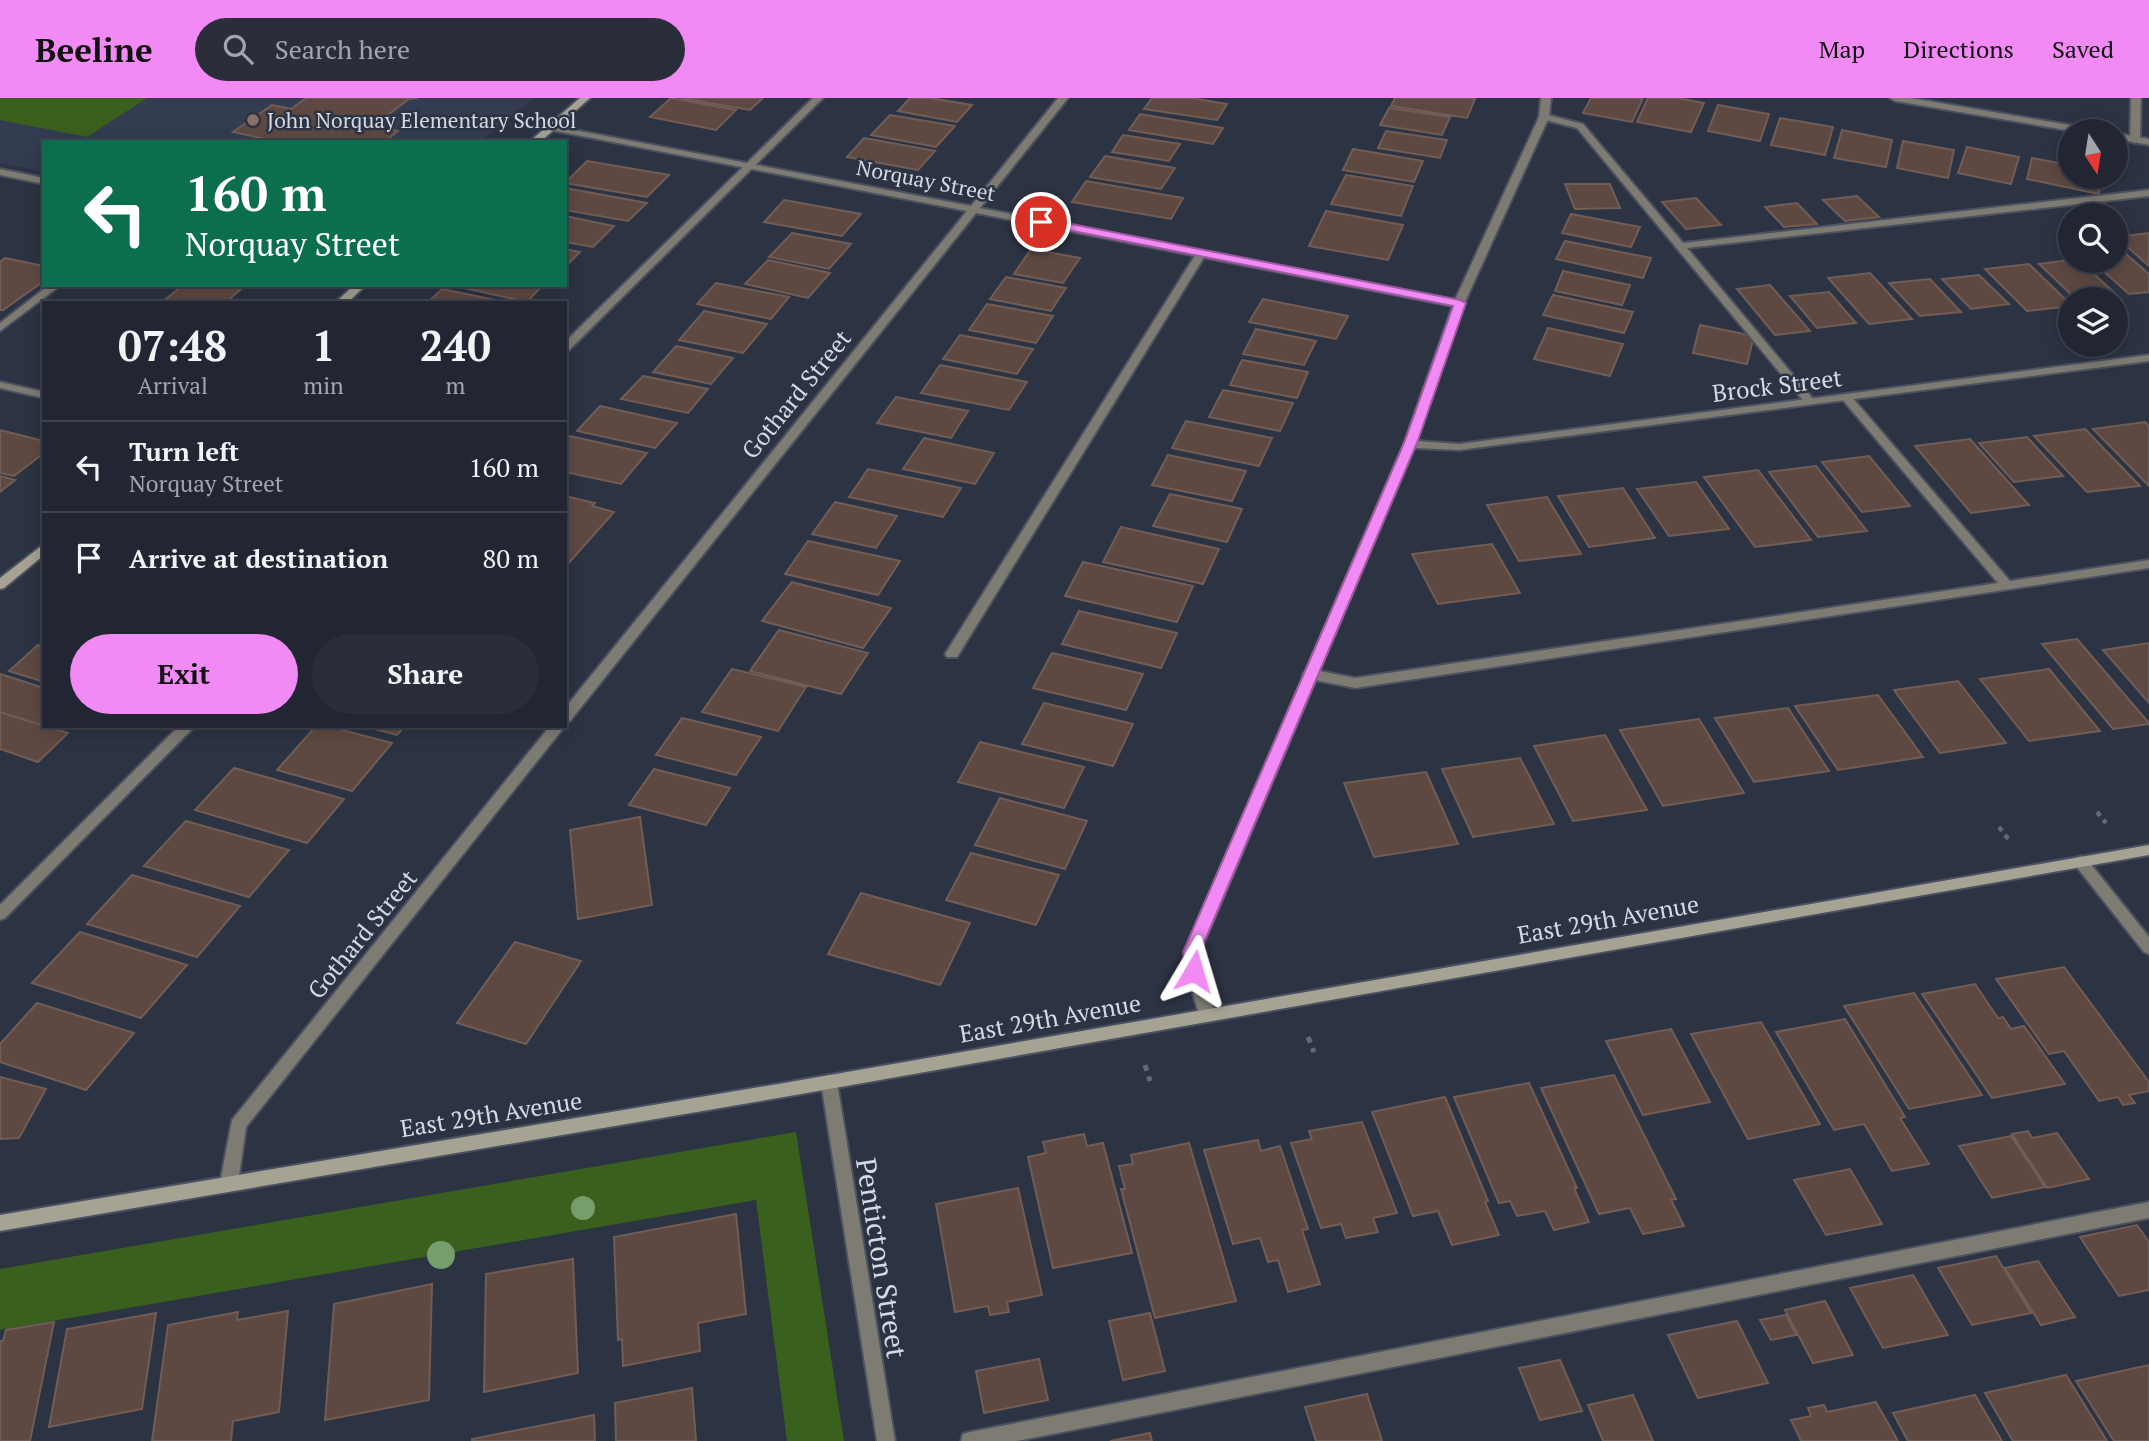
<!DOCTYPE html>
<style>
:root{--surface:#212632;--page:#292e3a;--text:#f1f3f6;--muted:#a2a5ac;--line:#3e434d;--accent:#f18af4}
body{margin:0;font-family:"PT Serif",serif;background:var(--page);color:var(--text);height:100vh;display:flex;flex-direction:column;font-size:26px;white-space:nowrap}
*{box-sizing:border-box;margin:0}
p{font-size:23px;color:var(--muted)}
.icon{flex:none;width:38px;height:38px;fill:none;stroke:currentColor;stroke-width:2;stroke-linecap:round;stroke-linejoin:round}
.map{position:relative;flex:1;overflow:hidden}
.details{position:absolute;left:42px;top:203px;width:525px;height:427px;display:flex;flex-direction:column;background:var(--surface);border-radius:0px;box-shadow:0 4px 18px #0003,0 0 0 2px var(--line)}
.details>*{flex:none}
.top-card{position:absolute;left:42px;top:42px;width:525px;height:147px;border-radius:0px;box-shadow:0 4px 18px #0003,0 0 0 2px var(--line);background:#0b6e4f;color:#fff;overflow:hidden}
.needle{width:46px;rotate:168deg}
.tools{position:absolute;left:2058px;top:21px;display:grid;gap:14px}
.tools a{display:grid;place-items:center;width:70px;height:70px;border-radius:50%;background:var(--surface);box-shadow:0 4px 18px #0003,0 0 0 2px var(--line);font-size:35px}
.pin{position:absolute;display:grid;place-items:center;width:60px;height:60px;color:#fff;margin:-30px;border:4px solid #fff;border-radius:50%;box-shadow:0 2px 7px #0007}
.me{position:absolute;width:77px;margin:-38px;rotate:7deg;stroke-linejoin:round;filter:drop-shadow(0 0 5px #0008)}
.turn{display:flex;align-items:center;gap:24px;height:147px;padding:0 28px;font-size:32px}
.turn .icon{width:91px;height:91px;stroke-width:2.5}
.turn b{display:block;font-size:49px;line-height:60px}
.eta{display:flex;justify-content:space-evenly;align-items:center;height:119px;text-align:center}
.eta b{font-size:42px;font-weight:600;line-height:49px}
.cta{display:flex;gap:14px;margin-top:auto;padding:14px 28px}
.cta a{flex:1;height:80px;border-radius:42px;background:var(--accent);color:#111;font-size:28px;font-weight:600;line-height:80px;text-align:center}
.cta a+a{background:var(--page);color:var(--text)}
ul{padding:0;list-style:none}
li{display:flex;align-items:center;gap:21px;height:91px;padding:0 28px;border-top:2px solid var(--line)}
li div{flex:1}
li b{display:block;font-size:26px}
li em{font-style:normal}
header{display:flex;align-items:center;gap:42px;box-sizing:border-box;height:98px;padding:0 35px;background:var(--accent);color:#111}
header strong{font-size:33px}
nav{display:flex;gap:38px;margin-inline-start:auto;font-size:24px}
.search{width:490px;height:63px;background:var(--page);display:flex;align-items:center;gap:18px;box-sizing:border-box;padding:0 24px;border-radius:38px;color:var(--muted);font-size:26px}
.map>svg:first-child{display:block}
</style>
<header>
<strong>Beeline</strong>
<div class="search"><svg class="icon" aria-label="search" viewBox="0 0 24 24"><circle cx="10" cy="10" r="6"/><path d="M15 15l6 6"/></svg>Search here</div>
<nav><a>Map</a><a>Directions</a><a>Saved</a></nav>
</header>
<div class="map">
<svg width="2149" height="1343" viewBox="0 0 2149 1343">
<rect width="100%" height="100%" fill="#2c3343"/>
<path fill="#333c51" d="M0 0H534L480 44H44V74L0 65Z"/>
<path fill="#3a601e" d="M0 0H147L87 39 0 22Z
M796 1034 844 1343H787L756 1102 0 1232V1171Z"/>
<path fill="#5d4942" stroke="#715d55" stroke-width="2" d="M306 0H418L409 1 373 28 398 33 384 44H280L233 34 272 7 291 11Z
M671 0 736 12 716 32 650 19Z
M681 0H763L750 12Z
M910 0H930L972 7 957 24 898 13Z
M1152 0H1191L1227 6 1217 22 1144 11Z
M1395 0H1467L1475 1 1467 20 1391 8Z
M1591 0H1643L1632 24 1583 15Z
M1648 0H1678L1704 5 1691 34 1637 24Z
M1718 7 1769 16 1760 43 1708 33Z
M1389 10 1450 19 1442 37 1380 27Z
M1140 16 1223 30 1213 46 1129 32Z
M890 17 955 28 936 49 871 37Z
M1780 20 1833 29 1825 57 1771 47Z
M1842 32 1892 42 1886 69 1834 60Z
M1386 33 1447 42 1440 60 1378 50Z
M1123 37 1180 46 1169 63 1112 54Z
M864 40 935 53 918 72 847 59Z
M1903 43 1954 52 1948 80 1897 70Z
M1967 49 2019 59 2011 86 1958 75Z
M1353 51 1423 63 1414 84 1343 72Z
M1105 58 1175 70 1161 91 1090 79Z
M2032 60 2070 67V79H2102L2099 96 2027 81Z
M587 63 669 77 647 99 565 85Z
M1346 77 1413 88 1401 118 1331 106Z
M1086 83 1183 100 1171 121 1072 104Z
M1565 86H1610L1620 110 1575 111Z
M565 90 647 105 628 123 565 112Z
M1857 98 1879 119 1845 123 1823 102Z
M1696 100 1721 127 1686 131 1662 104Z
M784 102 861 116 842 138 764 124Z
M1797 105 1817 126 1784 129 1765 109Z
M1326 113 1403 127 1388 162 1309 148Z
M1571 116 1640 129 1631 149 1562 135Z
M565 118 614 128 593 149 565 144Z
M792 135 851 146 829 171 769 159Z
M2149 135V168L2116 139Z
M1565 143 1651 160 1643 180 1556 161Z
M565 151 580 154 565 169Z
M1031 151 1080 160 1063 185 1014 176Z
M2125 155 2149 176V194L2129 196 2092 163H2116V156Z
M5 160 44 168V183L3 212H0V164Z
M768 162 830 175 808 200 745 186Z
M2070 162 2080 163 2121 201H2076L2039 166Z
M2029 166 2070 206V208L2027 213 1985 171Z
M1563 173 1630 187 1622 207 1555 193Z
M1870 175 1912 221 1869 226 1828 180Z
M1979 177 2009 206 1971 211 1942 181Z
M1006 179 1066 190 1051 213 990 201Z
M1930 181 1961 214 1920 218 1889 185Z
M716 185 789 199 771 221 697 206Z
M183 187H220L241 191 225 205H161Z
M451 187H543L527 204Z
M1770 187 1810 233 1775 237 1737 191Z
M442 191 510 205H427Z
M1829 194 1856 225 1817 230 1790 198Z
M1553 197 1633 214 1624 235 1543 217Z
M1263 201 1348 218 1336 241 1249 224Z
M987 206 1053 218 1036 245 969 232Z
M704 213 767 226 743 255 679 242Z
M1700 227 1754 238 1747 266 1693 255Z
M1548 230 1623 246 1610 278 1534 261Z
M1256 231 1316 243 1304 267 1243 256Z
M960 237 1033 251 1017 276 943 261Z
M676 248 733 260 711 286 653 274Z
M1242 262 1308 274 1297 300 1230 287Z
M940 267 1027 284 1009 312 921 295Z
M643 278 708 291 688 315 621 301Z
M1223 292 1293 305 1280 333 1209 319Z
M896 299 968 313 951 340 877 325Z
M600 308 677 325 655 350 577 333Z
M1186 323 1272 340 1259 368 1172 350Z
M2145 324 2149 328V388L2093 331Z
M2085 331 2140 388 2087 394 2034 338Z
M0 332 44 343V355L14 378 0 375Z
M565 337 647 355 621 386 565 374Z
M2027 339 2063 378 2014 384 1979 345Z
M924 340 994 355 975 386 903 371Z
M1970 341 2029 407 1971 415 1915 348Z
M1168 357 1246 373 1232 403 1152 387Z
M1869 358 1910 408 1862 414 1822 364Z
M1816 368 1867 433 1818 439 1769 374Z
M868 371 961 390 943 419 849 399Z
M1758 372 1811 442 1755 449 1704 379Z
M0 378 15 382 0 394Z
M1696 384 1729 431 1669 438 1637 391Z
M1623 390 1655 440 1589 449 1558 398Z
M1170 396 1242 411 1227 444 1153 428Z
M565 398 595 405 592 408 614 414 565 469Z
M1547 399 1581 456 1519 463 1487 407Z
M835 404 897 418 876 450 812 436Z
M1121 429 1219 451 1203 486 1103 464Z
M808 443 900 463 878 497 785 476Z
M1492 446 1520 495 1438 506 1412 456Z
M1083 464 1193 488 1177 524 1065 498Z
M792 484 891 510 863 550 762 523Z
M1079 513 1177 535 1161 570 1062 546Z
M779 532 868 555 841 596 750 573Z
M2077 541 2149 625V626L2113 631 2042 546Z
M2149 545V605L2103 552Z
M38 547 44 549V584L9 573Z
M1052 555 1143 576 1126 612 1033 590Z
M732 571 806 589 778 633 702 614Z
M2049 571 2100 633 2029 643 1980 581Z
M0 576 44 590V628L0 614Z
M1958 583 2006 645 1940 655 1894 592Z
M1878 597 1923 659 1838 672 1795 608Z
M1044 605 1133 626 1113 668 1022 646Z
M1788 610 1829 673 1754 684 1715 620Z
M0 614 44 628 68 635 38 664 0 651Z
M682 620 761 639 736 677 656 657Z
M1699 621 1744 695 1663 708 1620 632Z
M316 628H327L392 645 352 693 277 672Z
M363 628H405L397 637Z
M1605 637 1647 712 1573 723 1534 648Z
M980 644 1084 669 1064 710 958 684Z
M1520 660 1554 726 1473 739 1442 671Z
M234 670 344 701 307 745 195 712Z
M654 671 730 690 706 727 629 707Z
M1426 674 1458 746 1374 759 1344 685Z
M1000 700 1087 723 1065 771 975 747Z
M640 719 652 807 578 821 570 732Z
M186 723 289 752 249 799 144 768Z
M971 755 1059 777 1036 827 946 802Z
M132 777 240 808 197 859 87 826Z
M861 795 970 825 940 887 828 856Z
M80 834 187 867 141 920 32 885Z
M515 844 581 863 526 946 457 925Z
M2064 869 2149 984V993L2129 997 2135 1005 2123 1007 2118 999 2099 1003 2064 953 2049 956 1996 881Z
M1975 886 1998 920 2003 919 2011 931 2024 928 2065 986 1992 1000 1922 896Z
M1914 895 1982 997 1909 1011 1844 908Z
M37 905 134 935 86 992 0 964V946Z
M1845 921 1905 1019 1900 1020 1929 1066 1892 1073 1864 1026 1834 1032 1776 934Z
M1761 924 1820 1026 1748 1041 1691 936Z
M1671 931 1710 1004 1643 1017 1606 943Z
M1614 977 1676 1101 1671 1102 1684 1128 1643 1136 1630 1110 1599 1116 1541 990Z
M0 979 46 991 19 1040 0 1041Z
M1529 985 1577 1090H1574L1589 1124 1554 1132 1545 1113 1517 1118 1510 1103 1499 1105 1454 999Z
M1445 999 1488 1103 1485 1104 1499 1137 1452 1147 1438 1113 1413 1118 1372 1014Z
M1362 1024 1397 1115 1373 1120 1378 1134 1346 1140 1341 1126 1321 1130 1291 1045 1312 1041 1309 1033Z
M2028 1033 2032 1040 2057 1035 2089 1081 2047 1090 2012 1036Z
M1084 1036 1087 1048 1103 1045 1132 1155 1053 1170 1028 1059 1046 1055 1043 1044Z
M2011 1038 2045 1089 1992 1100 1959 1048Z
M1258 1042 1261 1053 1280 1048 1308 1131 1302 1132 1320 1186 1288 1194 1278 1162 1268 1164 1260 1140 1233 1146 1204 1052Z
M1189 1045 1236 1203 1155 1220 1121 1091H1125L1119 1068 1133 1066 1131 1057Z
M1850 1071 1882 1126 1826 1137 1794 1082Z
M1018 1090 1042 1197 1007 1204 1009 1214 990 1217 988 1208 955 1214 936 1106Z
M736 1116 746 1216 698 1225 700 1253 623 1268 622 1241 618 1242 614 1139Z
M2137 1127 2149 1144V1192L2119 1198 2080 1139Z
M1996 1158 2031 1215 1972 1227 1938 1170Z
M573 1161 578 1275 484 1294 486 1176Z
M2038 1163 2075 1219 2041 1227 2005 1170Z
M1913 1177 1948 1237 1883 1250 1850 1190Z
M432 1186 429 1302 325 1322 334 1206Z
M1825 1203 1853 1257 1813 1265 1785 1212Z
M288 1213 279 1314 233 1323 231 1343H152L168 1227 238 1214 237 1222Z
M156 1215 142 1311 49 1329 67 1231Z
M1150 1215 1165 1273 1123 1282 1109 1223Z
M1786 1217 1796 1237 1771 1242 1760 1222Z
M1737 1223 1768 1285 1698 1300 1668 1237Z
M54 1224 30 1343H0V1243H3L6 1232Z
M1039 1261 1048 1302 984 1315 976 1273Z
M1560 1262 1582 1313 1540 1322 1519 1270Z
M2149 1267V1343H2114L2076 1283Z
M2066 1277 2107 1343H2013L1985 1295Z
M692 1290 696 1343H616L615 1305Z
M1367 1296 1382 1343H1316L1305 1309Z
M1633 1297 1653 1343H1603L1588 1307Z
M1975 1297 2002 1343H1908L1893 1315Z
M1876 1304 1898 1343H1801L1791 1322 1811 1318 1808 1310 1824 1307 1827 1314Z
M594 1317 595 1343H472V1341Z
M1150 1335 1152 1343H1110Z"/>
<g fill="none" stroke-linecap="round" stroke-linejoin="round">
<g stroke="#4a5160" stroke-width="4">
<path id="lane" d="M813 0H823L569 252 565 253V244Z
M2131 0H2141L2140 42 2135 45 2130 42Z
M1544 16 1583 26 1683 145 2149 92V98L1687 150 1814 302V306H1806L1577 30 1541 21 1539 19Z
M0 71 44 80V86L0 77Z
M1201 153 1206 156 957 559H947L945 556 947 553 1196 156Z
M49 187H61L0 233V225Z
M1846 296 1850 297 2010 483 2149 462V470L1355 590 1310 581 1303 576 1310 571 1355 580 1998 485 1842 301 1840 299Z
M179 628H195L5 820 0 822V807Z
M2149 1104V1120L1017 1343H961L963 1336 970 1334Z"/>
</g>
<g stroke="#4a5160" stroke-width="4">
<path id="street" d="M1058 0H1068L980 110 1455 202 1539 19 1541 0H1551L1549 19 1464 206 1417 343 1459 346 2149 257V263L1459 352 1414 350 1200 854 1202 873 1215 916 1213 921 1207 922 1201 921 1199 916 1186 873 1184 854 1404 346 1453 208 976 115 570 623 565 625V610L967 113 551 32 546 29 548 27 971 108Z
M1890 0H1911L2087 30 2092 33H2072L1895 3Z
M2116 35 2149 41V47L2116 41Z
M0 284 44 294V300L0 290Z
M550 628H565L246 1029 238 1085 235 1090 229 1092 223 1090 220 1085 232 1022Z
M2081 758 2086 760 2149 839V856L2144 854 2076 768 2074 764 2076 760Z
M829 977 835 979 837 984 895 1343H877L821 984 823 979Z"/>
</g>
<g stroke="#4a5160" stroke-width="4">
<path id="secondary" d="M580 0H590L540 44H529Z
M354 187H366L347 205H335Z
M44 446V457L4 490 0 491V480Z
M2149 747V757L784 999 0 1133V1117L784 985Z"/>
</g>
<path stroke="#626876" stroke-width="4.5" stroke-dasharray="5 5" stroke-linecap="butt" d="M2097 714 2106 725
M1999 729 2009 742"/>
<path stroke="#626876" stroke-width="5" stroke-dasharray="6 6" stroke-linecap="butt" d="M1308 939 1314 954
M1145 967 1150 983"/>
<use href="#lane" fill="#7d7b72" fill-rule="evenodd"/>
<use href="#street" fill="#7d7b72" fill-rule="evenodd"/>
<use href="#secondary" fill="#a6a395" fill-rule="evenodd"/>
</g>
<g fill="#769d6b">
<circle cx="583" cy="1110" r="12"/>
<circle cx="441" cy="1157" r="14"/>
</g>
<path fill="#f18af4" stroke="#9d5a9f" stroke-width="2" d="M1041 120 1460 202 1466 205 1417 345 1200 854 1202 873 1200 878H1187L1183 854 1404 345 1453 208 1037 126 1035 124Z"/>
<circle fill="#8d6e63" stroke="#2c3343" stroke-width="2.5" cx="253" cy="22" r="7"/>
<g text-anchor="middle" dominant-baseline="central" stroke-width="5" stroke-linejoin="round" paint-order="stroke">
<g font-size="21" fill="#d4d9e3" stroke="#2c3343" text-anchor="start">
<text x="267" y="22">John Norquay Elementary School</text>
</g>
<g font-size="21" fill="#d4d9e3" stroke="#2c3343">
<text transform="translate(926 82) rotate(11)">Norquay Street</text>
</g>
<g font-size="24" fill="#d4d9e3" stroke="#2c3343">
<text transform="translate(1777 287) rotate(-7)">Brock Street</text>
<text transform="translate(796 296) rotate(-51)">Gothard Street</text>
<text transform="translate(1608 821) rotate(-10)">East 29th Avenue</text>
<text transform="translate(362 836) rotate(-51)">Gothard Street</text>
<text transform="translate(1050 920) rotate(-10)">East 29th Avenue</text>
<text transform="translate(491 1016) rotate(-9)">East 29th Avenue</text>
</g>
<g font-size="28" fill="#d4d9e3" stroke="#2c3343">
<text transform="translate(882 1160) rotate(81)">Penticton Street</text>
</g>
</g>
</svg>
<div class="tools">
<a><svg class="needle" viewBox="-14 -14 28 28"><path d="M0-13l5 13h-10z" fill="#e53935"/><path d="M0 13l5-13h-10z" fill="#a2a5ac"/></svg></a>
<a><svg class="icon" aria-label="search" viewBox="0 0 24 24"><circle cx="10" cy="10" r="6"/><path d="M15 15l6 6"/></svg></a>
<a><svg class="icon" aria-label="layers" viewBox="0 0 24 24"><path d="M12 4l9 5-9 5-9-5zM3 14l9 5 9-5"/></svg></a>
</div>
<div class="pin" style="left:1041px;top:124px;background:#d93025"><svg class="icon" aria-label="arrive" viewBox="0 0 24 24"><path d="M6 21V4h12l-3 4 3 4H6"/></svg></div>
<svg class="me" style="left:1194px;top:873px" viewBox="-20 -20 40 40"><path d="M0-17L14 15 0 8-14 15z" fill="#f18af4" stroke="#fff" stroke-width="4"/></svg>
<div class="top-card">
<div class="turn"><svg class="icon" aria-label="left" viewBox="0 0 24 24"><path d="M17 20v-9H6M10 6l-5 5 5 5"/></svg><div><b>160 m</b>Norquay Street</div></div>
</div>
<section class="details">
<div class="eta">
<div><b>07:48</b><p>Arrival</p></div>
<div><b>1</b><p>min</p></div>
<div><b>240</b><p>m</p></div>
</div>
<ul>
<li><svg class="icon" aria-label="left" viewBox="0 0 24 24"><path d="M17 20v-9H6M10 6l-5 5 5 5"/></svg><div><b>Turn left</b><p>Norquay Street</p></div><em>160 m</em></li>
<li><svg class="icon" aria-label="arrive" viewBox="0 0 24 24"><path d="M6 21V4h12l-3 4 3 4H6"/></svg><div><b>Arrive at destination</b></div><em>80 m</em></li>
</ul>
<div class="cta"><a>Exit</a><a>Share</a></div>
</section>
</div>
